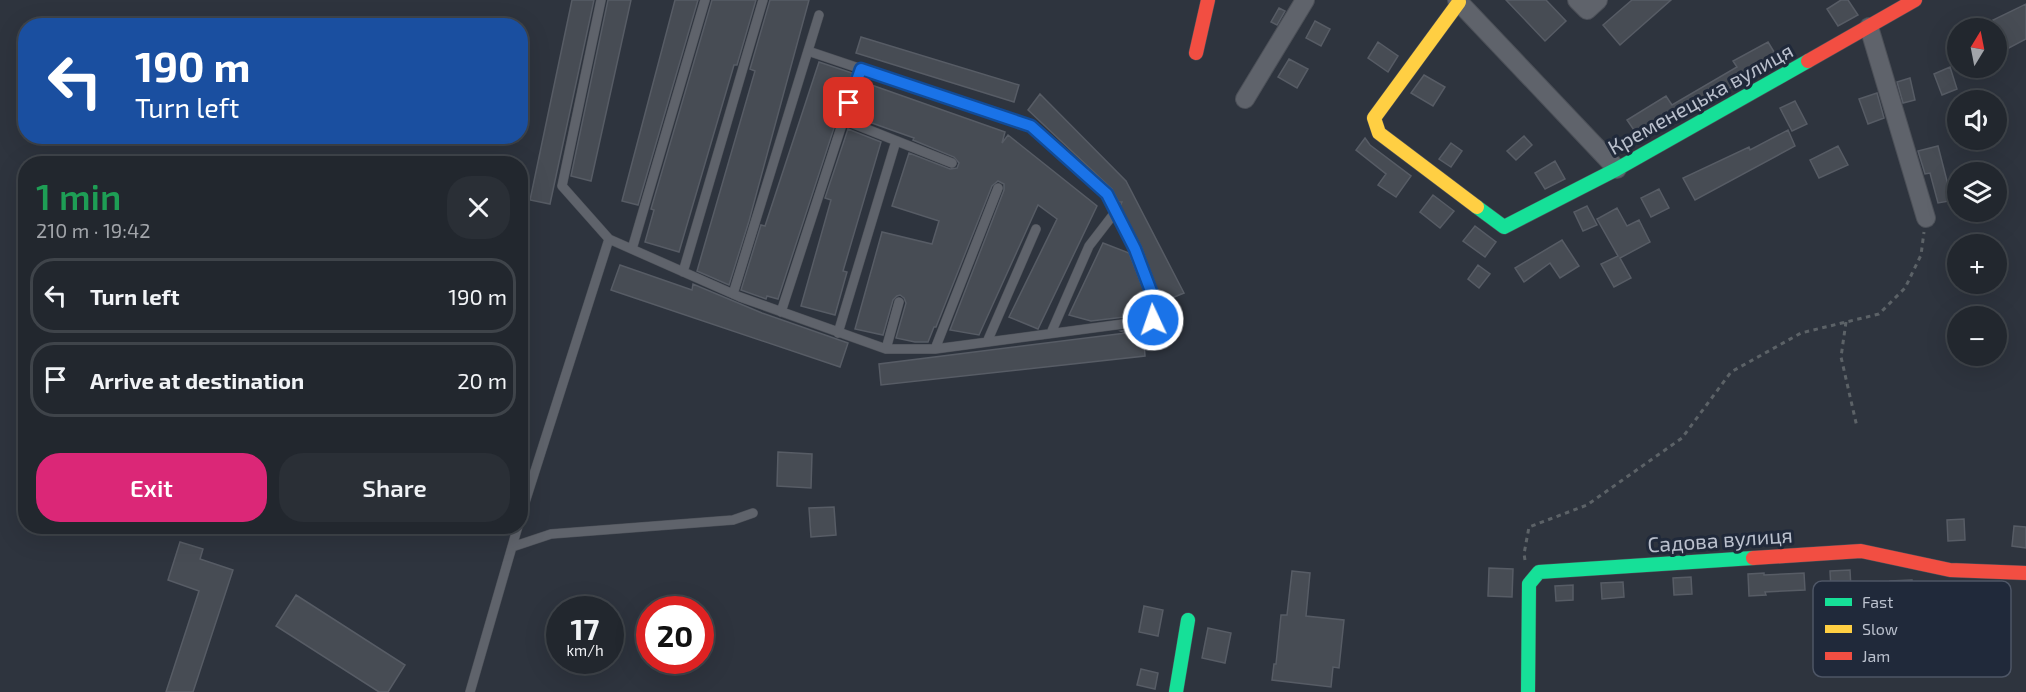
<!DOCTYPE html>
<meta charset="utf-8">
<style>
:root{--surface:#22272e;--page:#2a2f36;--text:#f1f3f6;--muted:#a2a5aa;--line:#3f444a;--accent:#db2777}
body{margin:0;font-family:"Exo 2",sans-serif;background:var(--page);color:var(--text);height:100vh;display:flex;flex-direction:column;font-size:22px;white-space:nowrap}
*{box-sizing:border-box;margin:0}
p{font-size:20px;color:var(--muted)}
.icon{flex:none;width:33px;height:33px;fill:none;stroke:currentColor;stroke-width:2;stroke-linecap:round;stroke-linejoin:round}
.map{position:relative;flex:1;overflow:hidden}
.sheet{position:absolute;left:18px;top:156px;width:510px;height:378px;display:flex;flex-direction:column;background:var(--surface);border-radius:24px;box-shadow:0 6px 24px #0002,0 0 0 2px var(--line)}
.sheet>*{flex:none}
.banner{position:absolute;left:18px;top:18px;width:510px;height:126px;border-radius:24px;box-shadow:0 6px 24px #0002,0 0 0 2px var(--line);background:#1a4fa0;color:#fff;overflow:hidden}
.needle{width:39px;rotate:10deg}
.controls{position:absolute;left:1947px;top:18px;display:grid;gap:12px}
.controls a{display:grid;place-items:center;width:60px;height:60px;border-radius:50%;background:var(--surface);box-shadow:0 6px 24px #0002,0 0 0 2px var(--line);font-size:30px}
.speed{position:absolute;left:546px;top:596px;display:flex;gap:12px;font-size:30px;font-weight:700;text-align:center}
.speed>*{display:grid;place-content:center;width:78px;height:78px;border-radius:50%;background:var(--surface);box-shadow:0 6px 24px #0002,0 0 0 2px var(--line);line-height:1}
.speed small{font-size:15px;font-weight:400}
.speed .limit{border:9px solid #d22;background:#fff;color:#111}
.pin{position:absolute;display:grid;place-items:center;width:51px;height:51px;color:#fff;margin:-26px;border-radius:12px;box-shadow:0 3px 9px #0006}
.me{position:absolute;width:66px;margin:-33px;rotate:357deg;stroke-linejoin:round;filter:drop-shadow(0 0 4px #0008)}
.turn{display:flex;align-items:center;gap:21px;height:126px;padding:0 18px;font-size:27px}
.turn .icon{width:78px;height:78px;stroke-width:2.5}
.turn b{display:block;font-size:42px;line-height:51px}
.round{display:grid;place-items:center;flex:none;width:63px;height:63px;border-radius:24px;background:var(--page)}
.headline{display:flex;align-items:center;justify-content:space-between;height:102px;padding:0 18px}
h1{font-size:36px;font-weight:600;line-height:45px;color:#1e9e55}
.action{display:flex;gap:12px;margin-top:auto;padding:12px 18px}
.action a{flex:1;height:69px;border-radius:24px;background:var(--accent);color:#fff;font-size:24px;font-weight:600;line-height:69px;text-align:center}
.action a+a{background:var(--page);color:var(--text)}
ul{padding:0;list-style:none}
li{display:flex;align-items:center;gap:18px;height:75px;margin:0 12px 9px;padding:0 6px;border:3px solid var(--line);border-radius:24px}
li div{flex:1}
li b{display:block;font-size:22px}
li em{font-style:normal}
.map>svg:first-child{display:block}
</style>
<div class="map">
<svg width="2026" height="692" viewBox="0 0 2026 692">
<rect width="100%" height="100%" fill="#2e343e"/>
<path fill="#474c54" stroke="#575c65" stroke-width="1.5" d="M572 0H594L550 204 530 200Z
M608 0H631L591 181 571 176Z
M675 0H698L638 205 622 201Z
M712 0H756L737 65H734L679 252 645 242 654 210 651 209Z
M770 0H809L749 221 729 285 697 271 755 71 750 69Z
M1506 0H1546L1566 21 1545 41Z
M1632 0H1671L1620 45 1603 25Z
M1841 0H1848L1858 15 1838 26 1827 9Z
M2026 4V39L2007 49 1993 20Z
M1279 8 1285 11 1277 25 1271 22Z
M1315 21 1330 29 1321 46 1306 38Z
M861 37 1019 85 1014 102 856 53Z
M1378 42 1398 56 1388 72 1368 58Z
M1768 42 1779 60 1667 124 1664 119 1638 136 1627 120 1666 96 1672 105 1737 67 1733 61Z
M1289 59 1308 69 1297 88 1278 77Z
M819 62 852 73 778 299 767 296 766 299 741 290 761 225 765 226Z
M1950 67 1957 89 1942 95 1934 74Z
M1424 75 1445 87 1433 106 1411 93Z
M1910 78 1915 100 1903 103 1897 82Z
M863 82 1005 132 1002 143 1008 135 1097 206 1038 329 1009 317 1057 219 1038 205 979 335 950 330 1004 190V184L998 181 992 186 936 327H934L928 342H915L896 338 906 303 904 298 900 295 897 296 893 300 883 335 855 329 882 232 932 244 939 221 892 206 909 153 950 169 957 168 959 163 954 157 913 140 914 138 852 116Z
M1877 93 1884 118 1868 124 1859 99Z
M1040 94 1126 181 1184 293 1162 302 1141 246 1120 206 1122 202H1119L1112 189 1028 110Z
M1795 101 1807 124 1792 131 1780 108Z
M848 129 881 142 843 271 847 272 835 315 801 306 831 200 825 198Z
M1788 130 1795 146 1695 200 1683 178 1749 147 1750 150Z
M1524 136 1532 145 1516 160 1507 151Z
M1365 138 1370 145 1411 176 1396 197 1378 185 1386 174 1356 150Z
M1451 143 1462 151 1451 167 1439 159Z
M1838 146 1848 165 1819 178 1810 160Z
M1938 146 1948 185 1951 184 1955 200 1938 203 1930 173 1925 174 1918 151Z
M1555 161 1565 179 1545 189 1535 173Z
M1659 189 1669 208 1651 217 1641 198Z
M1433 195 1454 211 1440 228 1420 212Z
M1587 206 1597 225 1583 231 1574 212Z
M1617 208 1627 226 1639 220 1650 242 1620 258 1631 278 1614 287 1601 264 1618 256 1597 219Z
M1475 226 1496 242 1485 257 1463 241Z
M1562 240 1579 266 1560 278 1550 263 1524 282 1515 268Z
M1103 243 1129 253 1150 307 1141 309V315L1091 321 1069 315Z
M620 265 692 290 693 284 762 313 848 343 840 367 611 290Z
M1478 265 1490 274 1479 288 1468 279Z
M1143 328 1145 356 881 385 879 364 1126 333 1121 331Z
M778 452 812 454 811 488 777 486Z
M834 507 836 535 811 537 809 508Z
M1964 519 1965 540 1948 541 1947 520Z
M2014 526 2026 527V548L2012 546Z
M180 542 203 549 200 559 233 570 193 692H166L199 591 168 580Z
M1489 568 1513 569 1512 597 1488 596Z
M1850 570 1851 589 1831 590 1830 571Z
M1292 571 1310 573 1306 616 1344 620 1339 668 1333 667 1331 687 1272 680 1274 664H1276L1281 615H1287Z
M1764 573V575L1804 573 1805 590 1765 592 1766 595 1749 596 1748 574Z
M1691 577 1692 594 1674 595 1673 578Z
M1912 580 1913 593 1891 594 1890 581Z
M1623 582 1624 597 1602 599 1601 583Z
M1573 585V600L1556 601 1555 586Z
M296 595 405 665 388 692H379L276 626Z
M1144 606 1163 610 1158 636 1139 632Z
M1208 628 1231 633 1225 663 1202 658Z
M1141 669 1158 673 1155 689 1137 685Z"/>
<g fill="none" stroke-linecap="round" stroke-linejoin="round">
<g stroke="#4c5058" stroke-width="10">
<path id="lane" d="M844 120 952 163
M609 239 740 297 886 349H935L1153 320 1157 307 1135 249 1107 194 1031 126 808 51
M632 249 705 0
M683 272 763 0
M733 294 819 15
M781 312 860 69
M838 333 896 141
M1051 333 1089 246 1116 211
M987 342 1036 229
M886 349 899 302
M935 349 998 188
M520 518 609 239 562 186 601 0
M512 547 551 534 733 520 753 513
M470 692 518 526"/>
</g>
<g stroke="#4c5058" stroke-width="20">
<path id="street" d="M1457 0 1617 169
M1577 0 1587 10 1598 0
M1869 27 1926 218
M1245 99 1305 0"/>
</g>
<g stroke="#4c5058" stroke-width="15">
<path id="fast" d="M1477 207 1504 227 1617 169 1808 61
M1176 692 1188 620
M1528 692 1529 584 1539 572 1753 558"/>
</g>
<g stroke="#4c5058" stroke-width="15">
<path id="slow" d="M1459 2 1374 118 1379 133 1477 207"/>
</g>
<g stroke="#4c5058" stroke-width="15">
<path id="jam" d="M1196 53 1208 0
M1808 61 1915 0
M1753 558 1861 551 1950 570 2026 573"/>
</g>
<path stroke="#5c6267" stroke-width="3" stroke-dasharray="4.5 4.5" stroke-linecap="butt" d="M1846 322 1841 357 1857 427
M1525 560 1524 554 1529 527 1587 505 1682 438 1731 372 1801 333 1879 314 1905 288 1921 255 1924 232"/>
<use href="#lane" stroke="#5f636b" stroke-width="9"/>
<use href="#street" stroke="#5f636b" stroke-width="18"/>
<use href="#fast" stroke="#16e098" stroke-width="14"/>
<use href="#slow" stroke="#ffcf43" stroke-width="14"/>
<use href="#jam" stroke="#f24e42" stroke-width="14"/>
</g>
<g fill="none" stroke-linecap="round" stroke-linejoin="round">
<g stroke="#114b97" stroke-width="15">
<path id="route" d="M849 103 861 69 1031 126 1107 194 1135 249 1157 307 1153 320"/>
</g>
<use href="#route" stroke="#1a73e8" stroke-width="10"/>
</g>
<g text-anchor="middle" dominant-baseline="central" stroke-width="6" stroke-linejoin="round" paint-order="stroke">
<g font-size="21" fill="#bac0cd" stroke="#20293a">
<text transform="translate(1700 98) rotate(-29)">Кременецька вулиця</text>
<text transform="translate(1720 539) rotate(-4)">Садова вулиця</text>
</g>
</g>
<rect x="1813" y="581" width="198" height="96" rx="9" fill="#20293a" stroke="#4e5666" stroke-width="1.5"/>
<rect x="1825" y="598" width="27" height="8" fill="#16e098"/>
<rect x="1825" y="625" width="27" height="8" fill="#ffcf43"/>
<rect x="1825" y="652" width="27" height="8" fill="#f24e42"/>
<g font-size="16" fill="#bac0cd">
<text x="1862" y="608">Fast</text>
<text x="1862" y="635">Slow</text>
<text x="1862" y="662">Jam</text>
</g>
</svg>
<div class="controls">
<a><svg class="needle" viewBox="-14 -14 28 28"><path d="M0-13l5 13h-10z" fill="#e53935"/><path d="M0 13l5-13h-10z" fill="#a2a5aa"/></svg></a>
<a><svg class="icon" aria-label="sound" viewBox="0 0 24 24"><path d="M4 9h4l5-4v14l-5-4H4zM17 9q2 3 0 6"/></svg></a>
<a><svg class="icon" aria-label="layers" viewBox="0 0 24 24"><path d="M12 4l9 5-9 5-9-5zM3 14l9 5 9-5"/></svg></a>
<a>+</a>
<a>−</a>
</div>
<div class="speed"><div>17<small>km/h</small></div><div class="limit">20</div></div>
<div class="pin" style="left:849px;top:103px;background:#d93025"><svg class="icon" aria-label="arrive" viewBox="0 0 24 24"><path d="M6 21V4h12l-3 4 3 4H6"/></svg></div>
<svg class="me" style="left:1153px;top:320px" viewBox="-20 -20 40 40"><circle r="17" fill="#1a73e8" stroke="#fff" stroke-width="3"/><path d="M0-11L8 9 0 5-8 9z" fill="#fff"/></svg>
<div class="banner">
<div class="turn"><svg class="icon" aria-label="left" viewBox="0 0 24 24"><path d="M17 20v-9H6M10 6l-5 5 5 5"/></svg><div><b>190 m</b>Turn left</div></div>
</div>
<section class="sheet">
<div class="headline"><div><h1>1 min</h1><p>210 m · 19:42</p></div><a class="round"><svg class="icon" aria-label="close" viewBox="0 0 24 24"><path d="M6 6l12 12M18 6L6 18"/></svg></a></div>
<ul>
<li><svg class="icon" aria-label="left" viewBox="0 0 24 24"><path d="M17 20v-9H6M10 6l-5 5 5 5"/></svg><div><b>Turn left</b></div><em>190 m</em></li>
<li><svg class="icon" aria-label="arrive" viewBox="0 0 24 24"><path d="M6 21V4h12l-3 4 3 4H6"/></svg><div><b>Arrive at destination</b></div><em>20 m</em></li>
</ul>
<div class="action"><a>Exit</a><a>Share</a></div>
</section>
</div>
